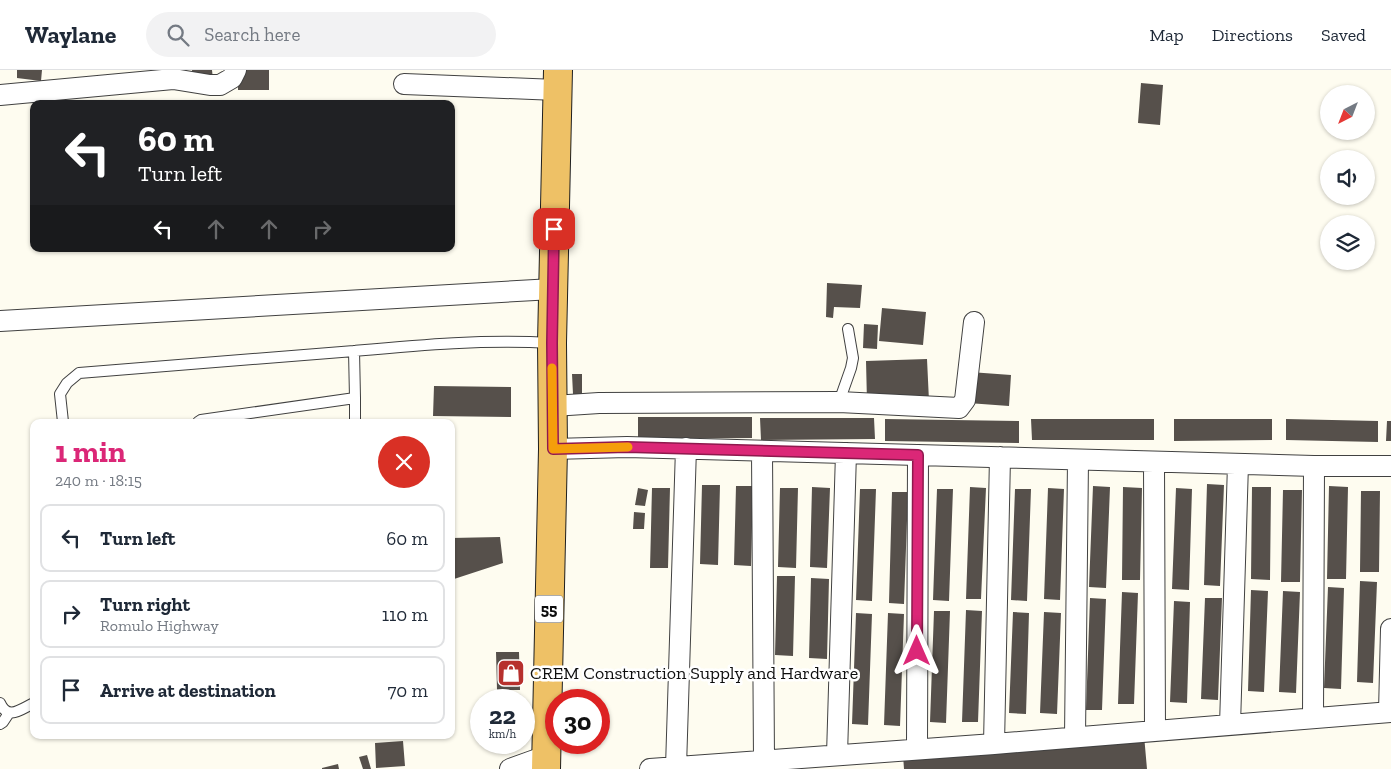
<!DOCTYPE html>
<meta charset="utf-8">
<style>
:root{--surface:#fff;--page:#f2f2f3;--text:#1f2937;--muted:#747a83;--line:#e0e1e3;--accent:#db2777}
body{margin:0;font-family:"Zilla Slab",serif;background:var(--page);color:var(--text);height:100vh;display:flex;flex-direction:column;font-size:19px;white-space:nowrap}
*{box-sizing:border-box;margin:0}
p{font-size:16px;color:var(--muted)}
.icon{flex:none;width:28px;height:28px;fill:none;stroke:currentColor;stroke-width:2;stroke-linecap:round;stroke-linejoin:round}
.map{position:relative;flex:1;overflow:hidden}
.drawer{position:absolute;left:30px;top:349px;width:425px;height:320px;display:flex;flex-direction:column;background:var(--surface);border-radius:10px;box-shadow:0 1px 4px #0004}
.drawer>*{flex:none}
.guide{position:absolute;left:30px;top:30px;width:425px;height:152px;border-radius:10px;box-shadow:0 1px 4px #0004;background:#202124;color:#fff;overflow:hidden}
.needle{width:32px;rotate:222deg}
.controls{position:absolute;left:1320px;top:15px;display:grid;gap:10px}
.controls a{display:grid;place-items:center;width:55px;height:55px;border-radius:50%;background:var(--surface);box-shadow:0 1px 4px #0004;font-size:25px}
.speed{position:absolute;left:470px;top:619px;display:flex;gap:10px;font-size:25px;font-weight:700;text-align:center}
.speed>*{display:grid;place-content:center;width:65px;height:65px;border-radius:50%;background:var(--surface);box-shadow:0 1px 4px #0004;line-height:1}
.speed small{font-size:12px;font-weight:400}
.speed .limit{border:8px solid #d22;background:#fff;color:#111}
.pin{position:absolute;display:grid;place-items:center;width:42px;height:42px;color:#fff;margin:-21px;border-radius:10px;box-shadow:0 2px 8px #0006}
.me{position:absolute;width:55px;margin:-28px;rotate:0deg;stroke-linejoin:round;filter:drop-shadow(0 0 4px #0008)}
.turn{display:flex;align-items:center;gap:18px;height:105px;padding:0 25px;font-size:22px}
.turn .icon{width:65px;height:65px;stroke-width:2.5}
.turn b{display:block;font-size:35px;line-height:42px}
.lanes{display:flex;align-items:center;height:48px;padding:0 25px;background:#0003;justify-content:center;gap:25px;direction:ltr}
.lanes .off{opacity:.35}
.round{display:grid;place-items:center;flex:none;width:52px;height:52px;border-radius:26px;background:var(--page)}
.head{display:flex;align-items:center;justify-content:space-between;height:85px;padding:0 25px}
h1{font-size:30px;font-weight:800;line-height:38px;color:var(--accent)}
ul{padding:0;list-style:none}
li{display:flex;align-items:center;gap:15px;height:68px;margin:0 10px 8px;padding:0 15px;border:2px solid var(--line);border-radius:10px}
li div{flex:1}
li b{display:block;font-size:19px}
li em{font-style:normal}
header{display:flex;align-items:center;gap:30px;box-sizing:border-box;height:70px;padding:0 25px;background:var(--surface);border-bottom:1px solid var(--line)}
header strong{font-size:24px}
nav{display:flex;gap:28px;margin-inline-start:auto;font-size:18px}
.search{width:350px;height:45px;background:var(--page);display:flex;align-items:center;gap:12px;box-sizing:border-box;padding:0 18px;border-radius:28px;color:var(--muted);font-size:19px}
.map>svg:first-child{display:block}
</style>
<header>
<strong>Waylane</strong>
<div class="search"><svg class="icon" aria-label="search" viewBox="0 0 24 24"><circle cx="10" cy="10" r="6"/><path d="M15 15l6 6"/></svg>Search here</div>
<nav><a>Map</a><a>Directions</a><a>Saved</a></nav>
</header>
<div class="map">
<svg width="1391" height="699" viewBox="0 0 1391 699">
<rect width="100%" height="100%" fill="#fefcf0"/>
<path fill="#56504b" d="M17 0H42L41 11 17 8Z
M192 0H212L214 19 194 21Z
M238 0H269V20H238Z
M1141 13 1163 15 1160 55 1138 53Z
M827 213 862 215 860 238 834 237 833 248 826 247Z
M882 238 926 242 923 275 879 271Z
M864 254 878 255 877 279 863 278Z
M927 289 929 331 867 332 866 291Z
M970 302 1011 305 1009 336 968 333Z
M572 304H582V324H573Z
M434 316 511 317V347L433 346Z
M638 347H752V368L638 369Z
M760 348H874L875 369 761 370Z
M885 349 1019 351V373L885 371Z
M1031 349H1154V370H1032Z
M1174 349H1272V370L1174 371Z
M1286 349 1378 351V372L1286 370Z
M1387 351H1391V371H1386Z
M1207 414 1224 415 1220 516 1204 515Z
M702 415H720L718 495 700 494Z
M736 416H753L751 496 734 495Z
M1093 416 1110 417 1106 518 1089 517Z
M1329 416 1348 417 1346 509H1327Z
M812 417 830 418 827 498 810 497Z
M970 417 986 418 981 529H966Z
M1123 417 1142 418 1140 510H1122Z
M1252 417H1271L1270 510 1251 509Z
M638 418 648 420 645 436 635 435Z
M652 418H670L668 498H650Z
M780 418H798L796 498 778 497Z
M1048 418 1064 419 1060 530 1044 529Z
M1176 418 1192 419 1189 520 1172 519Z
M860 419H876L872 531 856 530Z
M937 419H953L949 531 933 530Z
M1015 419H1031L1027 531 1011 530Z
M1283 420H1302L1300 512H1281Z
M1361 421H1380L1379 502H1360Z
M892 422H908L904 534 889 533Z
M634 442 645 443 644 459H633Z
M500 467 503 493 451 510V468Z
M777 506H795L793 586 775 585Z
M811 508 829 509 827 589 809 588Z
M1360 511 1377 512 1373 613 1357 612Z
M1328 517 1344 518 1341 619 1324 618Z
M1251 520 1268 521 1264 622 1248 621Z
M1283 521 1300 522 1296 623 1279 622Z
M1122 522 1138 523 1134 634H1118Z
M1090 528 1106 529 1102 640H1086Z
M1205 528H1222L1218 630 1201 629Z
M1174 531 1190 532 1187 633 1170 632Z
M966 540 982 541 978 652H962Z
M934 541H950L946 653 930 652Z
M1013 542 1029 543 1026 644 1009 643Z
M1044 542 1061 543 1057 644 1040 643Z
M856 543 872 544 868 655 852 654Z
M888 543 904 544 900 656 884 655Z
M496 582H519L520 620H497Z
M520 624 521 630H497V626Z
M1144 665 1147 699H904L903 685Z
M403 671 405 696 376 698 375 673Z
M367 685 371 699H363L359 687Z
M338 694 339 699H322V698Z"/>
<g fill="none" stroke-linecap="round" stroke-linejoin="round">
<g stroke="#414141" stroke-width="12">
<path id="service" d="M839 332 851 298 853 288 848 259
M63 352 60 324 67 313 79 303 354 281
M198 352 201 350 355 328 354 281C420 275 485 269 551 273
M355 352V328
M0 633C8 651 21 639 34 633
M0 654 3 652 9 643"/>
</g>
<g stroke="#414141" stroke-width="22">
<path id="minor" d="M404 14 557 20
M0 25 173 9 210 15H220L232 8 236 0
M0 251 553 219
M553 336 599 333 839 332 959 338 965 330 974 252
M553 379 627 377 1314 396H1391
M762 381 764 690
M1154 392 1155 661
M1389 642 1391 559
M1313 648 1314 396
M1230 655 1238 394
M1075 667 1078 390
M994 674 1000 387
M917 679 918 385
M837 685 846 383
M676 697 686 378
M510 699 546 686
M650 699 994 674 1391 642"/>
</g>
<g stroke="#1f1f1f" stroke-width="30">
<path id="trunk" d="M546 699 553 379 552 273 558 0"/>
</g>
<use href="#service" stroke="#fff" stroke-width="10"/>
<use href="#minor" stroke="#fff" stroke-width="20"/>
<use href="#trunk" stroke="#eec166" stroke-width="28"/>
</g>
<g fill="none" stroke-linecap="round" stroke-linejoin="round">
<g stroke="#8e194d" stroke-width="12">
<path id="route" d="M554 159 552 273 553 379 627 377 918 385 917 581"/>
</g>
<use href="#route" stroke="#db2777" stroke-width="9"/>
<path stroke="#f59e0b" stroke-width="9" d="M552 298 553 379 628 377"/>
</g>
<defs>
<g id="shop-square" transform="scale(1.4375)"><rect x="-9" y="-9" width="18" height="18" rx="4" fill="#b7302d" stroke="#fff"/><path d="M-5-2.5h2.3a2.7 3.5 0 0 1 5.4 0H5L5.5 6h-11ZM-1.5-2.5h3a1.5 2.3 0 0 0-3 0Z" fill="#fff"/></g>
</defs>
<g fill-rule="evenodd">
<use href="#shop-square" x="511" y="603"/>
</g>
<g text-anchor="middle" dominant-baseline="central" stroke-width="5" stroke-linejoin="round" paint-order="stroke">
<rect fill="#fff" stroke="#565656" stroke-width="1" x="535" y="525.5" width="28" height="27" rx="4"/>
<g font-size="16" font-weight="bold" fill="#0e0e0e">
<text x="549" y="539">55</text>
</g>
<g font-size="18" fill="#0e0e0e" stroke="#fff" text-anchor="start">
<text x="530" y="603">CREM Construction Supply and Hardware</text>
</g>
</g>
</svg>
<div class="controls">
<a><svg class="needle" viewBox="-14 -14 28 28"><path d="M0-13l5 13h-10z" fill="#e53935"/><path d="M0 13l5-13h-10z" fill="#747a83"/></svg></a>
<a><svg class="icon" aria-label="sound" viewBox="0 0 24 24"><path d="M4 9h4l5-4v14l-5-4H4zM17 9q2 3 0 6"/></svg></a>
<a><svg class="icon" aria-label="layers" viewBox="0 0 24 24"><path d="M12 4l9 5-9 5-9-5zM3 14l9 5 9-5"/></svg></a>
</div>
<div class="speed"><div>22<small>km/h</small></div><div class="limit">30</div></div>
<div class="pin" style="left:554px;top:159px;background:#d93025"><svg class="icon" aria-label="arrive" viewBox="0 0 24 24"><path d="M6 21V4h12l-3 4 3 4H6"/></svg></div>
<svg class="me" style="left:917px;top:581px" viewBox="-20 -20 40 40"><path d="M0-17L14 15 0 8-14 15z" fill="#db2777" stroke="#fff" stroke-width="4"/></svg>
<div class="guide">
<div class="turn"><svg class="icon" aria-label="left" viewBox="0 0 24 24"><path d="M17 20v-9H6M10 6l-5 5 5 5"/></svg><div><b>60 m</b>Turn left</div></div>
<div class="lanes"><svg class="icon" aria-label="left" viewBox="0 0 24 24"><path d="M17 20v-9H6M10 6l-5 5 5 5"/></svg><svg class="icon off" aria-label="ahead" viewBox="0 0 24 24"><path d="M12 20V5M6 11l6-6 6 6"/></svg><svg class="icon off" aria-label="ahead" viewBox="0 0 24 24"><path d="M12 20V5M6 11l6-6 6 6"/></svg><svg class="icon off" aria-label="right" viewBox="0 0 24 24"><path d="M7 20v-9h11M14 6l5 5-5 5"/></svg></div>
</div>
<section class="drawer">
<div class="head"><div><h1>1 min</h1><p>240 m · 18:15</p></div><a class="round" style="background:#d93025;color:#fff"><svg class="icon" aria-label="close" viewBox="0 0 24 24"><path d="M6 6l12 12M18 6L6 18"/></svg></a></div>
<ul>
<li><svg class="icon" aria-label="left" viewBox="0 0 24 24"><path d="M17 20v-9H6M10 6l-5 5 5 5"/></svg><div><b>Turn left</b></div><em>60 m</em></li>
<li><svg class="icon" aria-label="right" viewBox="0 0 24 24"><path d="M7 20v-9h11M14 6l5 5-5 5"/></svg><div><b>Turn right</b><p>Romulo Highway</p></div><em>110 m</em></li>
<li><svg class="icon" aria-label="arrive" viewBox="0 0 24 24"><path d="M6 21V4h12l-3 4 3 4H6"/></svg><div><b>Arrive at destination</b></div><em>70 m</em></li>
</ul>
</section>
</div>
